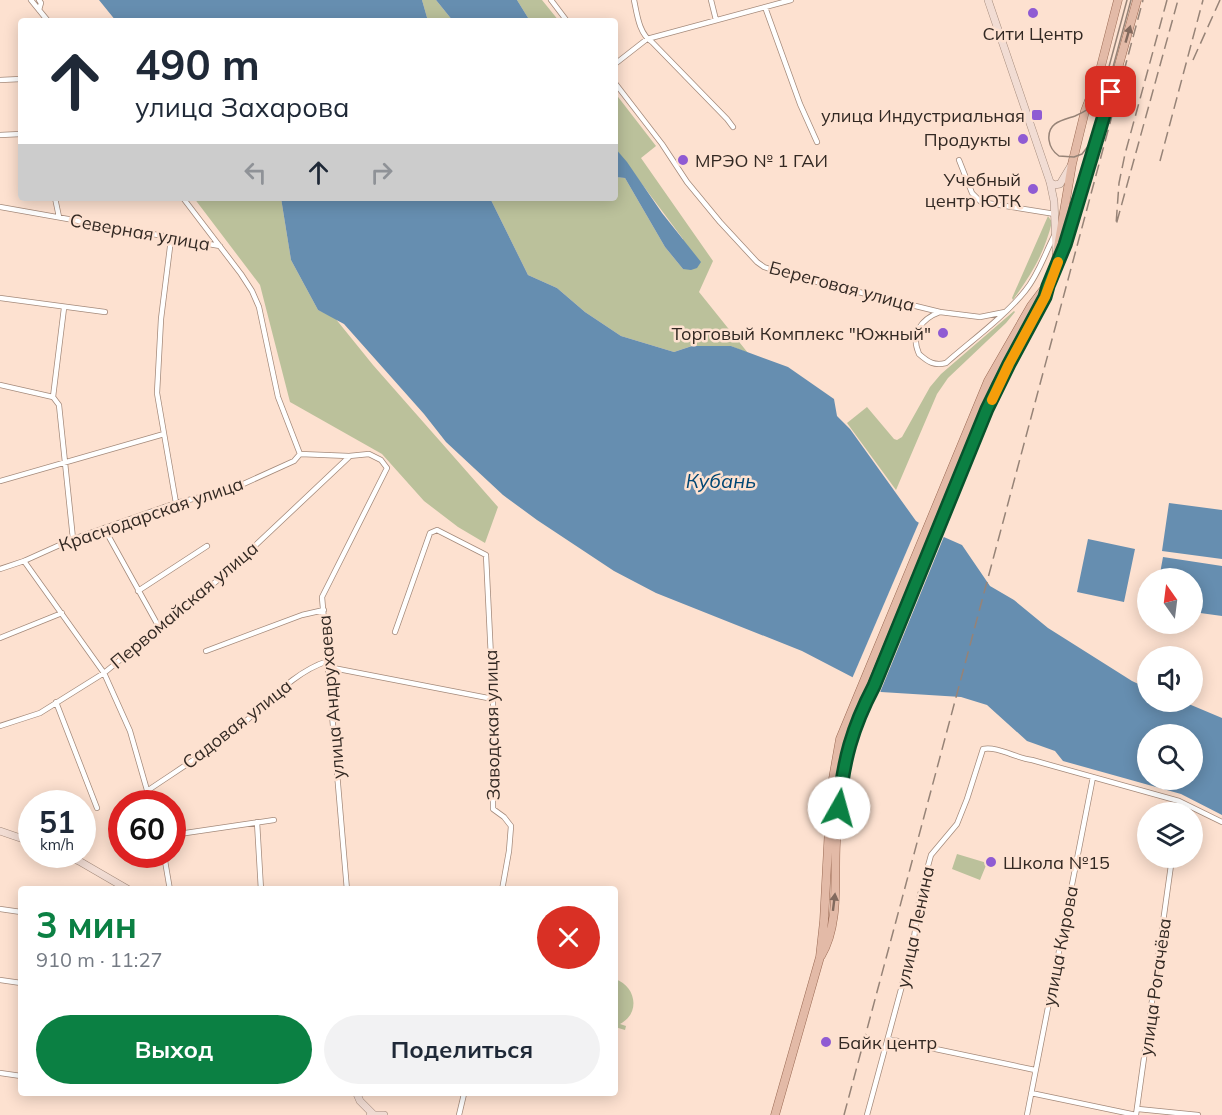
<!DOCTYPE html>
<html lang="ru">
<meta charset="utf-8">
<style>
:root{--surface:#fff;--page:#f2f2f3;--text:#1f2937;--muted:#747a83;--accent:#0b8043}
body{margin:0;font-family:Mulish,sans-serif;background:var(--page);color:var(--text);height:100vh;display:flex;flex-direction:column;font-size:22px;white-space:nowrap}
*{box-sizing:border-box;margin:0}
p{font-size:20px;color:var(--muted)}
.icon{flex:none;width:33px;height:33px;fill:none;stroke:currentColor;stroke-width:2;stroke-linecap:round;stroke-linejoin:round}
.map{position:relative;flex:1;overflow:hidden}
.details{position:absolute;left:18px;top:886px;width:600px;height:210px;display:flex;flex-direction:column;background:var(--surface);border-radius:6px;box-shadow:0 3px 15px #0003}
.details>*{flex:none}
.hud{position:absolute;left:18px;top:18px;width:600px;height:183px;border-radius:6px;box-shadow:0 3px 15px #0003;background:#fff;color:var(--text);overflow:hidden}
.needle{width:39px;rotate:346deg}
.tools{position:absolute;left:1137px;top:568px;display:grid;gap:12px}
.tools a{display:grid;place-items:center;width:66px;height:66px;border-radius:50%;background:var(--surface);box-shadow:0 3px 15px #0003;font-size:30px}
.speed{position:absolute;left:18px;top:790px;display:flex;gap:12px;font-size:30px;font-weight:700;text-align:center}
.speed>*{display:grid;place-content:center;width:78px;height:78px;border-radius:50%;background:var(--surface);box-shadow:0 3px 15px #0003;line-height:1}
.speed small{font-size:15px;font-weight:400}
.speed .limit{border:9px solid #d22;background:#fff;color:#111}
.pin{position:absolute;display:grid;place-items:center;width:51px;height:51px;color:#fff;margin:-26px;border-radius:12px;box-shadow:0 3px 9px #0006}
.me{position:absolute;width:66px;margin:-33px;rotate:7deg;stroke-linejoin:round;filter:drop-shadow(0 0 4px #0008)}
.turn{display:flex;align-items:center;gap:21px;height:126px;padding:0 18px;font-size:27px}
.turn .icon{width:78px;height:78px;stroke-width:2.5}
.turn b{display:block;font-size:42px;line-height:51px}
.lanes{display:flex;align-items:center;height:57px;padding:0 18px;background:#0003;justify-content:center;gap:30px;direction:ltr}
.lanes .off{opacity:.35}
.round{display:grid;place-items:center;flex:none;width:63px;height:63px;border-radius:32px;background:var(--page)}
.summary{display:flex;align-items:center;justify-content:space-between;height:102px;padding:0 18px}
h1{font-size:36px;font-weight:700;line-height:45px;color:var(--accent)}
.cta{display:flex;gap:12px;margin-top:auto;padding:12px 18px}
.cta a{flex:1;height:69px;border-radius:36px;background:var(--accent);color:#fff;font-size:24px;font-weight:700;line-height:69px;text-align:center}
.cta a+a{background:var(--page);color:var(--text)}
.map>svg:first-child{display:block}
</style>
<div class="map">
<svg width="1222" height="1115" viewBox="0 0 1222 1115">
<rect width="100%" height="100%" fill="#fde1d0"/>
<path fill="#bbc19b" d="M422 0H436L453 21H428Z
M517 0H542L559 21H530Z
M615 93 656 146 641 158 713 261 699 292 748 353 731 346H692L674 352 621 336 585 312 557 288 528 275 490 198H615V177L625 178 665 247 683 269V239L615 148Z
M194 198H281L291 260 318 310 335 318 373 365 498 507 485 543 458 527 424 501 382 454 290 402 260 285Z
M1048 216 1052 222C1044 254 1032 273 1013 300L1012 298Z
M1014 311 1015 312 1006 323 948 378 937 394 896 490 847 423 867 407 894 439 897 440 902 437 930 387 941 374Z
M957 854 987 863 980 880 952 869Z
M615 979C636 986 641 1013 620 1024L626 1026 625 1030 615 1027Z"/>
<path fill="#668eb0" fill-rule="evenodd" d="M99 0H422L428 21H116Z
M436 0H517L530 21H453Z
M615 148 627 162 662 213 701 262 697 268 691 270 683 269 665 247 625 178 615 177Z
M281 198H490L528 275 557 288 585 312 621 336 674 352 692 346H731L788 367 834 399 837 416 850 429 916 521 937 534 962 545 990 586 1014 600 1048 628 1132 681 1147 688 1148 702H1184L1222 718V815L1181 794 1063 761 1055 751 1027 741 987 705 961 697 881 692 802 651 656 593 614 571 537 520 503 495 446 442 424 414 344 324 318 310 291 260ZM1148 735H1192V780H1148Z
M1169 503 1222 510V559L1162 551Z
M1088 539 1135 549 1124 602 1077 592Z
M1163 557 1222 566V616L1193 612 1192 579H1159Z"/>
<path fill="#fde1d0" d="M920 520 945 534 879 695 851 681Z"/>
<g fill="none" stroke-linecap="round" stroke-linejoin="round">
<g stroke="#a48a7b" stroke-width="6">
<path id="street" d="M31 0 48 21
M39 0 41 3 39 10
M551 0 567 21
M634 0C637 14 639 34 652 42L727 119 733 127
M711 0 716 20
M765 7 800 104 817 142
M615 64 647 39 791 0
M0 80 21 79
M615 83 662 144 687 182 720 222 757 262 764 267 781 273 940 312 980 317 1005 312
M0 135 21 134
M959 160 972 193 981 202 1055 214
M55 198 59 217
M183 198 241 274 252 291 259 307 278 397 300 454
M0 207 220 246
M171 239 161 319 157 393 176 503
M0 298 105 312
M940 312C921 319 910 334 919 354 928 362 934 366 946 363 971 341 1004 317 1025 291 1039 274 1045 253 1055 234
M0 385 53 397
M53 397 59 405 73 539
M53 397 64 308
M300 454 349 456 369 454 381 460 387 468 322 597 347 890
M0 481 164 434
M104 528 160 629
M24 561 104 673 130 731 151 804
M0 569 24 561 73 539 176 503 230 490 294 461 300 454
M138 591 207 546
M395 632 430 533 437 530 486 555 493 699V809L504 817 511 826 509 851 502 890
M0 638 62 613
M206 651 302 615 324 610
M328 667 493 699
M56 702 97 808
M0 726 40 713 104 673 224 575 349 457
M147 791C178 770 210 750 239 727 267 704 293 672 328 661
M1178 813 1179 801
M257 822 261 890
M172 835 274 820
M164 855 170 890
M0 909 21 912
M0 980 21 983
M888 1039 1035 1070
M0 1073 21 1076
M1031 1093 1136 1115
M1138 1109 1198 1115
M459 1115 464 1094
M867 1115 913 945 920 895 931 855 957 824 967 799 983 749C997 746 1016 758 1032 760L1179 801 1222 822
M1027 1115 1093 777
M1136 1115 1172 858"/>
</g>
<g stroke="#a48a7b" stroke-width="8">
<path id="secondary" d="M988 0 1050 182 1054 201 1056 249
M1050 182 1054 185 1060 184 1072 164
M0 831 32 842
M66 855 79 861 129 890
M357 1094 360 1101 373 1114
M370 1115H384"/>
</g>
<g stroke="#996953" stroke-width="9">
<path id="primary" d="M1060 257 1105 115 1137 0
M821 956C840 924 834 880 836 843 837 809 843 776 849 743L987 409 1009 364 1045 297 1048 287
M775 1115 820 957 824 921 831 790 840 739 988 381 1031 306 1053 277 1072 164 1085 111 1099 74 1118 0"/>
</g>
<use href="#street" stroke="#fff" stroke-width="4.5"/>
<use href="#secondary" stroke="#f1dcd3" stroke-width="7"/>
<use href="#primary" stroke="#e3baa7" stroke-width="8"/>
<path stroke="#968377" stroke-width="1.5" d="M1127 0 1100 100C1093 107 1084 112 1075 116 1063 120 1047 122 1049 140 1050 147 1053 152 1059 156L1074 157 1082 154 1089 145 1109 82 1131 0"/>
<path stroke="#968377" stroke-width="1.5" stroke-dasharray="12 6" stroke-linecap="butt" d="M1167 0 1125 154 1119 183 1116 225 1178 0
M1193 60 1220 0
M1160 161 1203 0
M844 1115 1143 0"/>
</g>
<defs><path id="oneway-solid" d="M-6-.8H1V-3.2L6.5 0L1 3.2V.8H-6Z" transform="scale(1.5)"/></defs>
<g fill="#826a5e">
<use href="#oneway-solid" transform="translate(1128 34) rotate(-74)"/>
<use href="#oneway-solid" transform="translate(834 902) rotate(-83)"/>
</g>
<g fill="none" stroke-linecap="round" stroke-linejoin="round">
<g stroke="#07532c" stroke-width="15">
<path id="route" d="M839 808C843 761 852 728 874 686L987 409 1009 364 1045 297 1048 286 1065 245 1111 92"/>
</g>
<use href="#route" stroke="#0b8043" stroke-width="10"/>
<path stroke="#f59e0b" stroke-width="10" d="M992 400 1009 364 1045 297 1058 262"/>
</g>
<g fill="#8f5bd3" stroke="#fde1d0" stroke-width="2">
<circle cx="1033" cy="13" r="6"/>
<rect x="1031" y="109" width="12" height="12" rx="3"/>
<circle cx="1023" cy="139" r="6"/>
<circle cx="683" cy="160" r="6"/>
<circle cx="1033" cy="189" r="6"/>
<circle cx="943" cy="333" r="6"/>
<circle cx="991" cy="862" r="6"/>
<circle cx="826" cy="1042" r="6"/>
</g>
<g text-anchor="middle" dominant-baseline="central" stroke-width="5" stroke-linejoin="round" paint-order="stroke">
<g font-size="18" fill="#332923" stroke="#fde1d0" text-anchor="end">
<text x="1033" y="33" text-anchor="middle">Сити Центр</text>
<text x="1025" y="115">улица Индустриальная</text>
<text x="1011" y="139">Продукты</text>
<text x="695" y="160" text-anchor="start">МРЭО № 1 ГАИ</text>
<text x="1021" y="179">Учебный<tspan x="1021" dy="21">центр ЮТК</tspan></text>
<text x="931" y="333">Торговый Комплекс "Южный"</text>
<text x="1003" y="862" text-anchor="start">Школа №15</text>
<text x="838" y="1042" text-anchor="start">Байк центр</text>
</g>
<g font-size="18" fill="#332923" stroke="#fde1d0">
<text transform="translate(140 232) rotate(10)">Северная улица</text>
<text transform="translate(842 286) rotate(15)">Береговая улица</text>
<text transform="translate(151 514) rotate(-19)">Краснодарская улица</text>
<text transform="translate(184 605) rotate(-40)">Первомайская улица</text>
<text transform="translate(331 697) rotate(-95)">улица Андрухаева</text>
<text transform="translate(237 724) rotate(-38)">Садовая улица</text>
<text transform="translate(492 725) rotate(-91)">Заводская улица</text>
<text transform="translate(915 927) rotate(-78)">улица Ленина</text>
<text transform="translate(1060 946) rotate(-79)">улица Кирова</text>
<text transform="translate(1155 987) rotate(-82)">улица Рогачёва</text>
</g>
<g font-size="20" font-style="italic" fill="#004774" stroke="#fde1d0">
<text x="721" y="480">Кубань</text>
</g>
</g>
</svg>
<div class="tools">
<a><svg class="needle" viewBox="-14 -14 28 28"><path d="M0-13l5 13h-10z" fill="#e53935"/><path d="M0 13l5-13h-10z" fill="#747a83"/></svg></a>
<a><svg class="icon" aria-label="sound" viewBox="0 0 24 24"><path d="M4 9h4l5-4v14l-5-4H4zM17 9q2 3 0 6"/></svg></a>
<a><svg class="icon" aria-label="search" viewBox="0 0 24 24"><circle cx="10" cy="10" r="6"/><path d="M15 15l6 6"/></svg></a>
<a><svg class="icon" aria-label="layers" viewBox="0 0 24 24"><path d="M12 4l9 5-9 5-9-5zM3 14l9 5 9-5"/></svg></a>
</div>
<div class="speed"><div>51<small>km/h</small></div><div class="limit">60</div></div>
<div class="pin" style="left:1111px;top:92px;background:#d93025"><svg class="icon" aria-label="arrive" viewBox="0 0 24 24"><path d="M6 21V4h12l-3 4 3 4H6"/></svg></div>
<svg class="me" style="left:839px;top:808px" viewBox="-20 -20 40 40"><circle r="19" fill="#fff"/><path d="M0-13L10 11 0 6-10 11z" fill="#0b8043"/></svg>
<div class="hud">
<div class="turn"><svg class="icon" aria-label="ahead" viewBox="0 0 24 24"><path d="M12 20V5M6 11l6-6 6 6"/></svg><div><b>490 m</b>улица Захарова</div></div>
<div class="lanes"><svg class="icon off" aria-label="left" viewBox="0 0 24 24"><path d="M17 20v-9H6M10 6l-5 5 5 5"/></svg><svg class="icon" aria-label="ahead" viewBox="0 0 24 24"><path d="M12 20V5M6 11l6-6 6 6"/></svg><svg class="icon off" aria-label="right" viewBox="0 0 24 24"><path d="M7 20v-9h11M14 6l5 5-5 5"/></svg></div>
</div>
<section class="details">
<div class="summary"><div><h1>3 мин</h1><p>910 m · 11:27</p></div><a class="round" style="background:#d93025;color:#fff"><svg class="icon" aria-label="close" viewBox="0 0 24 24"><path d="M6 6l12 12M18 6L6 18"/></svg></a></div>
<div class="cta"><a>Выход</a><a>Поделиться</a></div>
</section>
</div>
